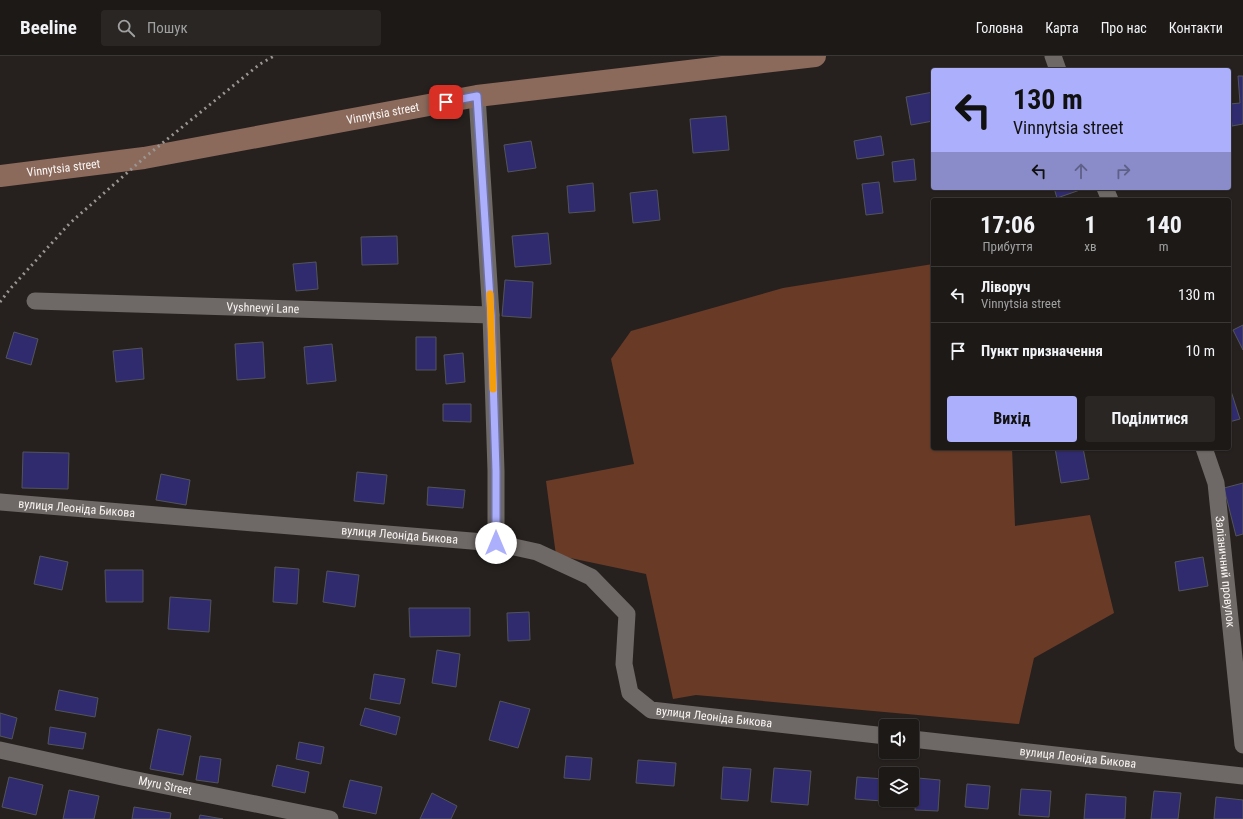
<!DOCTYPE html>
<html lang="uk">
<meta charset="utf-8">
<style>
:root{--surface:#1c1917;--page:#292624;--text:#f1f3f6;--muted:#a0a0a1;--line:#3a3836;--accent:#acaffb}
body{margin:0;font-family:"Roboto Condensed",sans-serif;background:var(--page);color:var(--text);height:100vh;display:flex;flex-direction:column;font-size:15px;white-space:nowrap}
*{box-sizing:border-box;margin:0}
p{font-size:13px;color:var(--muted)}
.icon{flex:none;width:22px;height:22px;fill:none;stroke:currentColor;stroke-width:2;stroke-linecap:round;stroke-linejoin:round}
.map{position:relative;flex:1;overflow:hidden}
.panel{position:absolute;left:931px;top:142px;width:300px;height:252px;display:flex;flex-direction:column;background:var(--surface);border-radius:4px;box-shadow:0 1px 3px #0004,0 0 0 1px var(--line)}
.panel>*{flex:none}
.top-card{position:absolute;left:931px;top:12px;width:300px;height:122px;border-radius:4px;box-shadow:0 1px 3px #0004,0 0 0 1px var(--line);background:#acaffb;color:#111;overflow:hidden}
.controls{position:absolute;left:879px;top:663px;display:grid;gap:8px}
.controls a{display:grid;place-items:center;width:40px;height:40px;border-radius:4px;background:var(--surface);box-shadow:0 1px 3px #0004,0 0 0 1px var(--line);font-size:20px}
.pin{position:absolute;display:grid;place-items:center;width:34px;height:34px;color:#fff;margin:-17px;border-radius:8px;box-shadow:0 2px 6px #0006}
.me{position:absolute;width:44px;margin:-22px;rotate:0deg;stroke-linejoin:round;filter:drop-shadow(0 0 3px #0008)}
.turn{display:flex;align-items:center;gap:14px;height:84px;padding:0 16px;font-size:18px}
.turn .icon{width:52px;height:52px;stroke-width:2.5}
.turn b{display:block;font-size:28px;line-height:34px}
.lanes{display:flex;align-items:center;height:38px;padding:0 16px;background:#0003;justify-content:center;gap:20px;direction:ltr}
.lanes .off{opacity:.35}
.eta{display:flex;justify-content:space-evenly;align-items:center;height:68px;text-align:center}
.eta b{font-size:24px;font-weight:700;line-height:28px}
.action{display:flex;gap:8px;margin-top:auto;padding:8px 16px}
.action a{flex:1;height:46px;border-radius:4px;background:var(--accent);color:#111;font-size:16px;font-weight:700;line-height:46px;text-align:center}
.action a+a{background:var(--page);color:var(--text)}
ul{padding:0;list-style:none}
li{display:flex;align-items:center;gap:12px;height:56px;padding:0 16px;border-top:1px solid var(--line)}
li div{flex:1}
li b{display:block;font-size:15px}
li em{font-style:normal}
header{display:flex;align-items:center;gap:24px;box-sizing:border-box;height:56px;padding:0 20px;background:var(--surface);border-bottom:1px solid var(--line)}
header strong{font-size:19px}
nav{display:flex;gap:22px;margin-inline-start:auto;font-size:14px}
.search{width:280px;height:36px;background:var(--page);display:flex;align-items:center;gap:10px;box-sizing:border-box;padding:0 14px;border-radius:4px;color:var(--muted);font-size:15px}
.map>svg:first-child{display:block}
</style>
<header>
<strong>Beeline</strong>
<div class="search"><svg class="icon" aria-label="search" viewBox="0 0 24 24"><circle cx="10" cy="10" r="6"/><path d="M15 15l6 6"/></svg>Пошук</div>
<nav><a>Головна</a><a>Карта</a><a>Про нас</a><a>Контакти</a></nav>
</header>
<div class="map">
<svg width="1243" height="763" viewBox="0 0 1243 763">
<rect width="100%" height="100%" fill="#26211f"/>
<path fill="#693b26" d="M933 208V392H1012L1015 470 1090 459 1114 557 1034 602 1019 668 696 639 673 643 646 518 556 499 546 425 634 408 611 303 631 275 783 232Z"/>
<path fill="#302b6e" stroke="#535459" d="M1238 20H1243V68L1232 70 1230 48 1240 47Z
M933 36V65L911 69 906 41Z
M726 60 729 94 693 97 690 63Z
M881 80 884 99 857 103 854 85Z
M531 85 536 112 508 116 504 89Z
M914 103 916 124 894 126 892 106Z
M879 126 883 157 866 159 862 128Z
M593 127 595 155 569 157 567 130Z
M1054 132H1079L1080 134 1057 142Z
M657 134 660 164 633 167 630 137Z
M548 177 551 208 515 211 512 180Z
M397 180 398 208 362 209 361 181Z
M316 206 318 233 296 235 293 208Z
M505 224 533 226 531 262 502 260Z
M1243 269V294L1233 274Z
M14 276 38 283 31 309 6 302Z
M416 281H436V314H416Z
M263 286 265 322 237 324 235 288Z
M332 288 336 325 307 328 304 291Z
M142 292 144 323 116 326 113 295Z
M463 297 465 326 446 328 444 299Z
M1230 332 1240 363 1229 366V333Z
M443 348H471V366L443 365Z
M1055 392H1083L1089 423 1061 427Z
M23 396 69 397 68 433 22 432Z
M357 416 387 419 384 448 354 445Z
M161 418 190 424 186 449 156 444Z
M1243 427V478L1236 480 1224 432Z
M428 431 465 434 463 452 427 449Z
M40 500 68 506 62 534 34 528Z
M1203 501 1208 530 1179 535 1175 506Z
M275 511 299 513 297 548 273 546Z
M105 514H143V546H106Z
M327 515 359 519 355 551 323 546Z
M170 541 211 544 209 576 168 573Z
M409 552H470V580L410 581Z
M529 556 530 584 508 585 507 557Z
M437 594 460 598 456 631 432 627Z
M374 618 405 623 400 648 370 643Z
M59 634 98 642 95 661 55 654Z
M500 645 530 653 518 692 489 684Z
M365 652 400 661 396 679 360 669Z
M0 657 17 662 12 683 0 680Z
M50 671 86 677 83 693 48 688Z
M158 673 191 680 183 719 150 713Z
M299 686 324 691 321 708 296 703Z
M200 700 221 703 218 727 196 724Z
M566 700 592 702 590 724 564 722Z
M638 704 676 707 674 730 636 727Z
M277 709 309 716 305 737 272 730Z
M723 711 751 713 748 745 721 743Z
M774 712 811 715 808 749 771 746Z
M9 721 43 729 36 759 2 751Z
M857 721 884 723 882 745 855 743Z
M918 722 940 724 938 755 915 754Z
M350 724 382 731 376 758 343 751Z
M967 728 990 730 988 753 965 751Z
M1021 733 1051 735 1049 761 1019 759Z
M69 734 99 740 94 763H63Z
M1154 735 1181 737 1178 763H1151Z
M432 737 457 750 451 763H420Z
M1086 738 1126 741 1125 763H1084Z
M1216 741 1243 744V763H1214Z
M134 751 171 757 170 763H132Z
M200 759 223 763H199Z"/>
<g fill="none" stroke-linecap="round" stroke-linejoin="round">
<g stroke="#6e6866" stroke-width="17">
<path d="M1053 0 1058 14"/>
<path d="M477 40 491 259 496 415V487"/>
<path d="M1105 132 1110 144"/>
<path id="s1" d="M35 245 491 259"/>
<path id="s2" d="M1204 392 1216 427 1243 689"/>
<path id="s3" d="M0 446 496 487 537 496 591 521 627 558 624 608 630 637 651 654 886 680"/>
<path id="s4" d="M912 683 1243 720"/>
<path id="s5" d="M0 694 122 721 330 763"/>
</g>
<path stroke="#8b6a5b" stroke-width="22" id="s6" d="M0 120 144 102 477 40 815 0"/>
<path stroke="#9a9694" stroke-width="3" stroke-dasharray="2 4" stroke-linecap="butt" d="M0 246 10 233 70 167 144 102 260 8 274 0"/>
</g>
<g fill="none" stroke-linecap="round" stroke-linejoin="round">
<g stroke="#7072a3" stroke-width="10">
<path id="route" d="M446 46 477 40 491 259 496 415V487"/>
</g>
<use href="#route" stroke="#acaffb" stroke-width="7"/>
<path stroke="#f59e0b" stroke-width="7" d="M490 238 493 333"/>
</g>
<g text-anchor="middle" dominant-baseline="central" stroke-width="3.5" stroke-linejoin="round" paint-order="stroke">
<g font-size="12" fill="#f8f4f3" stroke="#26211f">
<text stroke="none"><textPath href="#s6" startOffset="388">Vinnytsia street</textPath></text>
<text stroke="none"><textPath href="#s6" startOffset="64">Vinnytsia street</textPath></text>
<text stroke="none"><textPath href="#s1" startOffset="228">Vyshnevyi Lane</textPath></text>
<text stroke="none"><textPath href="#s3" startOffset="77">вулиця Леоніда Бикова</textPath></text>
<text stroke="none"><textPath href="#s3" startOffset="401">вулиця Леоніда Бикова</textPath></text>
<text stroke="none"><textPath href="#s2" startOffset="126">Залізничний провулок</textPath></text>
<text stroke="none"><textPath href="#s3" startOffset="821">вулиця Леоніда Бикова</textPath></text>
<text stroke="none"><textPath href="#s4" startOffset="167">вулиця Леоніда Бикова</textPath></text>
<text stroke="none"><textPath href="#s5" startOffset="169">Myru Street</textPath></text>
</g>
</g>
</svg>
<div class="controls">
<a><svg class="icon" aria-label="sound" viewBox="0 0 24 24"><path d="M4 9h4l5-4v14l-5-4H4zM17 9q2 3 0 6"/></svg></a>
<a><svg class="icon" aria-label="layers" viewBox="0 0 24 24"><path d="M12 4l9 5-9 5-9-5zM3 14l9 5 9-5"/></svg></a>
</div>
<div class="pin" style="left:446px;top:46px;background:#d93025"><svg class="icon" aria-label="arrive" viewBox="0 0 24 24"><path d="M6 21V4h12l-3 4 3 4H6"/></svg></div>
<svg class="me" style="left:496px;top:487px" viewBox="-20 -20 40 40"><circle r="19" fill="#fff"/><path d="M0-13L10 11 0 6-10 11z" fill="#acaffb"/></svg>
<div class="top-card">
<div class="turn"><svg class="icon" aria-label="left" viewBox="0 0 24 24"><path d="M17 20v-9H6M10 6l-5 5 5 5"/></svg><div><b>130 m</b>Vinnytsia street</div></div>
<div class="lanes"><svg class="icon" aria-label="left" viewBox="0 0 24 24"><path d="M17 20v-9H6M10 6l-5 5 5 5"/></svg><svg class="icon off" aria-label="ahead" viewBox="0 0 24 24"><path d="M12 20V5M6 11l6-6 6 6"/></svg><svg class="icon off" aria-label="right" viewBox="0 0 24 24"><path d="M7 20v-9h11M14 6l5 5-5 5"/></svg></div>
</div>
<section class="panel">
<div class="eta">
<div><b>17:06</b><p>Прибуття</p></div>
<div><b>1</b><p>хв</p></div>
<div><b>140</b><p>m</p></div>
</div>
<ul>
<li><svg class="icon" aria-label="left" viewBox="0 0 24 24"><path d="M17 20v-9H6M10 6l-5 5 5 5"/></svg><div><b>Ліворуч</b><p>Vinnytsia street</p></div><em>130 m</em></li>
<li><svg class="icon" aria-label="arrive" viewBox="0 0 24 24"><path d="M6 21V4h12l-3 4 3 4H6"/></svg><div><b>Пункт призначення</b></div><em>10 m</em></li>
</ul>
<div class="action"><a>Вихід</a><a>Поділитися</a></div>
</section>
</div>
